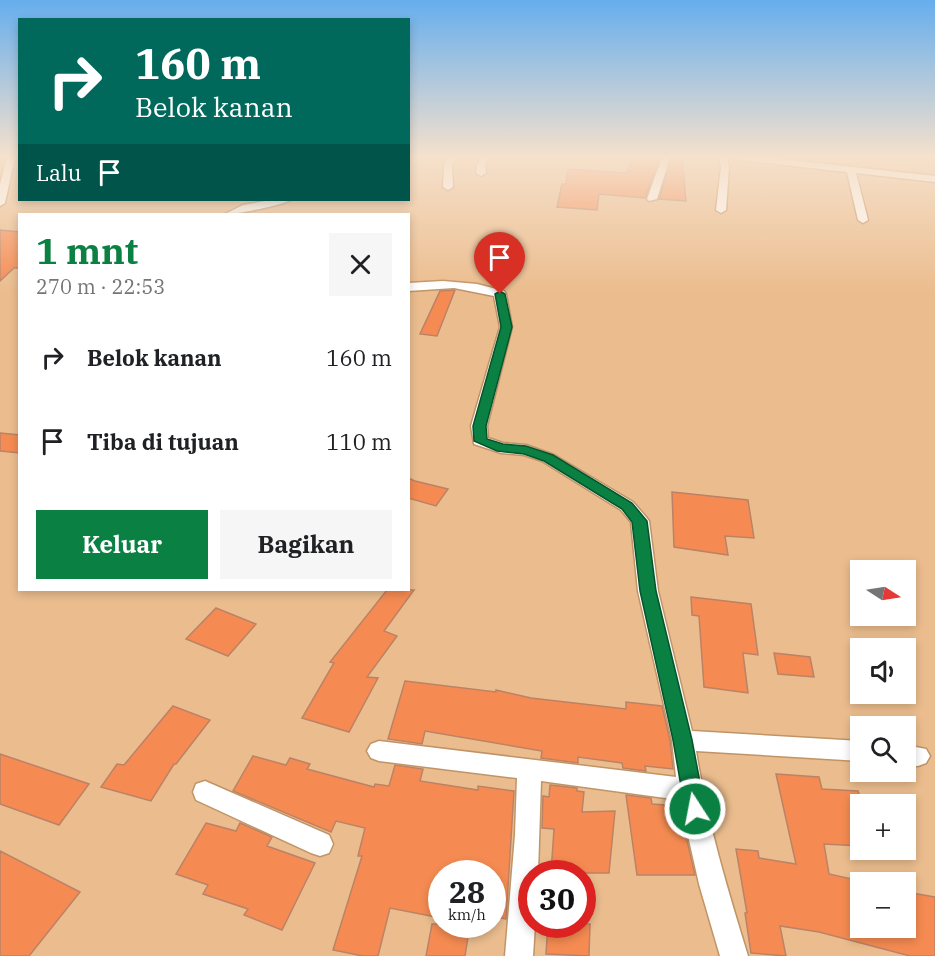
<!DOCTYPE html>
<html lang="id">
<meta charset="utf-8">
<style>
:root{--surface:#fff;--page:#f6f6f6;--text:#202124;--muted:#757577;--accent:#0b8043}
body{margin:0;font-family:"IBM Plex Serif",serif;background:var(--page);color:var(--text);height:100vh;display:flex;flex-direction:column;font-size:22px;white-space:nowrap}
*{box-sizing:border-box;margin:0}
p{font-size:20px;color:var(--muted)}
.icon{flex:none;width:33px;height:33px;fill:none;stroke:currentColor;stroke-width:2;stroke-linecap:round;stroke-linejoin:round}
.map{position:relative;flex:1;overflow:hidden}
.panel{position:absolute;left:18px;top:213px;width:392px;height:378px;display:flex;flex-direction:column;background:var(--surface);border-radius:0px;box-shadow:0 3px 9px #0003}
.panel>*{flex:none}
.guide{position:absolute;left:18px;top:18px;width:392px;height:183px;border-radius:0px;box-shadow:0 3px 9px #0003;background:#00695c;color:#fff;overflow:hidden}
.needle{width:39px;rotate:102deg}
.fabs{position:absolute;left:850px;top:560px;display:grid;gap:12px}
.fabs a{display:grid;place-items:center;width:66px;height:66px;border-radius:0px;background:var(--surface);box-shadow:0 3px 9px #0003;font-size:30px}
.speed{position:absolute;left:428px;top:860px;display:flex;gap:12px;font-size:30px;font-weight:700;text-align:center}
.speed>*{display:grid;place-content:center;width:78px;height:78px;border-radius:50%;background:var(--surface);box-shadow:0 3px 9px #0003;line-height:1}
.speed small{font-size:15px;font-weight:400}
.speed .limit{border:9px solid #d22;background:#fff;color:#111}
.pin{position:absolute;display:grid;place-items:center;width:51px;height:51px;color:#fff;margin:-62px -26px;border-radius:50% 50% 50% 0;rotate:-45deg;box-shadow:0 0 6px #0007}
.pin .icon{rotate:45deg}
.me{position:absolute;width:66px;margin:-33px;rotate:349deg;stroke-linejoin:round;filter:drop-shadow(0 0 4px #0008)}
.turn{display:flex;align-items:center;gap:21px;height:126px;padding:0 18px;font-size:27px}
.turn .icon{width:78px;height:78px;stroke-width:2.5}
.turn b{display:block;font-size:42px;line-height:51px}
.then{display:flex;align-items:center;height:57px;padding:0 18px;background:#0003;gap:12px;font-size:22px}
.round{display:grid;place-items:center;flex:none;width:63px;height:63px;border-radius:0px;background:var(--page)}
.head{display:flex;align-items:center;justify-content:space-between;height:102px;padding:0 18px}
h1{font-size:36px;font-weight:700;line-height:45px;color:var(--accent)}
.cta{display:flex;gap:12px;margin-top:auto;padding:12px 18px}
.cta a{flex:1;height:69px;border-radius:0px;background:var(--accent);color:#fff;font-size:24px;font-weight:700;line-height:69px;text-align:center}
.cta a+a{background:var(--page);color:var(--text)}
ul{padding:0;list-style:none}
li{display:flex;align-items:center;gap:18px;height:84px;padding:0 18px}
li div{flex:1}
li b{display:block;font-size:22px}
li em{font-style:normal}
.map>svg:first-child{display:block}
</style>
<div class="map">
<svg width="935" height="956" viewBox="0 0 935 956">
<rect width="100%" height="100%" fill="#ebbd8e"/>
<path fill="#f58b52" stroke="#bb8266" stroke-width="1.5" d="M633 157H660L645 198 599 194 597 210 557 207 562 184H566L568 169 627 173Z
M672 158H682L686 201 659 199Z
M0 230 20 232V268H14L0 281Z
M455 290 437 336 420 334 440 291Z
M0 433 20 435V453L0 451Z
M408 478 415 481 448 489 436 506 408 498Z
M672 492 748 500 754 538 725 536 728 555 674 547Z
M387 590H414L384 631 397 636 367 677 378 678 349 732 302 718 334 663 330 662Z
M691 597 751 604 758 655 743 653 748 693 704 687 699 616 692 615Z
M216 608 256 624 228 656 186 639Z
M774 653 810 657 814 677 778 674Z
M405 681 496 692V690L531 698 626 709V702L662 706 670 740 673 769 645 766 646 771 623 768 622 763 578 757V763L541 758 542 751 425 731 422 744 388 739Z
M173 706 210 720 176 764H174L151 801 101 787 117 764 124 765Z
M0 754 89 784 59 825 0 804Z
M253 756 286 765 290 758 310 764 307 769 374 787 375 784 389 786 395 765 423 769 420 781 478 790V786L514 791 506 919 492 916V873H441V918L390 908 378 956H363L333 950 362 856H358L365 828 336 821 331 832 233 791Z
M776 774 819 777 822 789 858 791 861 800V846L824 844 829 874 861 881V927H906V892L935 897V956H910L819 932 780 926 786 956 751 953 745 913H747L736 849 758 851 759 858 796 864Z
M550 785 577 788V791L584 792 582 812 615 811 609 873H551L554 829 542 828 543 796 549 797Z
M626 795 651 798 652 804 679 806 695 875H637Z
M206 823 236 831 240 823 272 837 267 846 315 863 282 930 244 915 248 909 203 894 208 885 176 874Z
M0 851 80 892 29 956H0Z
M432 924H470L465 956H426Z
M548 924H590L589 956 546 954Z"/>
<g fill="none" stroke-linecap="round" stroke-linejoin="round">
<g stroke="#c09466" stroke-width="3">
<path id="street" d="M7 157H15L5 203 0 206V184Z
M448 157H456L452 165 453 187 448 190 443 187 444 165Z
M482 157H490L485 164 486 173 481 176 476 173 477 164Z
M662 157H670L657 199 649 201 647 199Z
M719 157H727L729 167 726 210 721 213 716 210 721 167Z
M736 157H761L935 176V182L856 173 868 220 863 223 858 220 847 172 740 160Z
M271 200H290C284 205 233 215 225 214L243 205Z
M443 281 477 284 504 291 506 294 512 327 487 426 488 438 503 443 526 445 554 455 633 502 646 517 649 521 658 591 692 731 861 741V761L696 751C707 821 727 888 748 956H720L699 884 680 800 541 781 538 873H531V924H535L533 956H505L515 835 517 778 379 761 371 758 367 751 371 744 379 741 676 777 672 740 638 591 631 522 621 510 542 461 524 455 501 453 474 444 471 426 500 327 494 296 454 288 408 291V283Z
M906 745 926 749 930 756 926 763 918 766 906 765Z
M205 781 329 835 333 844 329 853 320 856 311 853 196 800 193 792 196 784Z"/>
</g>
<use href="#street" fill="#fff" fill-rule="evenodd"/>
</g>
<linearGradient id="sky" x2="0" y2="1"><stop stop-color="#66aeed"/><stop offset="0.54" stop-color="#f6e1cc"/><stop offset="1" stop-color="#f6e1cc" stop-opacity="0"/></linearGradient>
<rect width="935" height="291" fill="url(#sky)"/>
<path fill="#0b8043" stroke="#07532c" stroke-width="1.5" d="M500 291 505 294 512 327 486 426 487 439 503 444 526 446 553 455 632 503 647 521 656 591 692 740 705 809 702 815 695 818 688 815 685 809 673 740 640 591 632 522 622 509 544 461 524 454 497 451 474 441 473 426 501 327 495 294Z"/>
</svg>
<div class="fabs">
<a><svg class="needle" viewBox="-14 -14 28 28"><path d="M0-13l5 13h-10z" fill="#e53935"/><path d="M0 13l5-13h-10z" fill="#757577"/></svg></a>
<a><svg class="icon" aria-label="sound" viewBox="0 0 24 24"><path d="M4 9h4l5-4v14l-5-4H4zM17 9q2 3 0 6"/></svg></a>
<a><svg class="icon" aria-label="search" viewBox="0 0 24 24"><circle cx="10" cy="10" r="6"/><path d="M15 15l6 6"/></svg></a>
<a>+</a>
<a>−</a>
</div>
<div class="speed"><div>28<small>km/h</small></div><div class="limit">30</div></div>
<div class="pin" style="left:500px;top:294px;background:#d93025"><svg class="icon" aria-label="arrive" viewBox="0 0 24 24"><path d="M6 21V4h12l-3 4 3 4H6"/></svg></div>
<svg class="me" style="left:695px;top:809px" viewBox="-20 -20 40 40"><circle r="17" fill="#0b8043" stroke="#fff" stroke-width="3"/><path d="M0-11L8 9 0 5-8 9z" fill="#fff"/></svg>
<div class="guide">
<div class="turn"><svg class="icon" aria-label="right" viewBox="0 0 24 24"><path d="M7 20v-9h11M14 6l5 5-5 5"/></svg><div><b>160 m</b>Belok kanan</div></div>
<div class="then">Lalu<svg class="icon" aria-label="arrive" viewBox="0 0 24 24"><path d="M6 21V4h12l-3 4 3 4H6"/></svg></div>
</div>
<section class="panel">
<div class="head"><div><h1>1 mnt</h1><p>270 m · 22:53</p></div><a class="round"><svg class="icon" aria-label="close" viewBox="0 0 24 24"><path d="M6 6l12 12M18 6L6 18"/></svg></a></div>
<ul>
<li><svg class="icon" aria-label="right" viewBox="0 0 24 24"><path d="M7 20v-9h11M14 6l5 5-5 5"/></svg><div><b>Belok kanan</b></div><em>160 m</em></li>
<li><svg class="icon" aria-label="arrive" viewBox="0 0 24 24"><path d="M6 21V4h12l-3 4 3 4H6"/></svg><div><b>Tiba di tujuan</b></div><em>110 m</em></li>
</ul>
<div class="cta"><a>Keluar</a><a>Bagikan</a></div>
</section>
</div>
